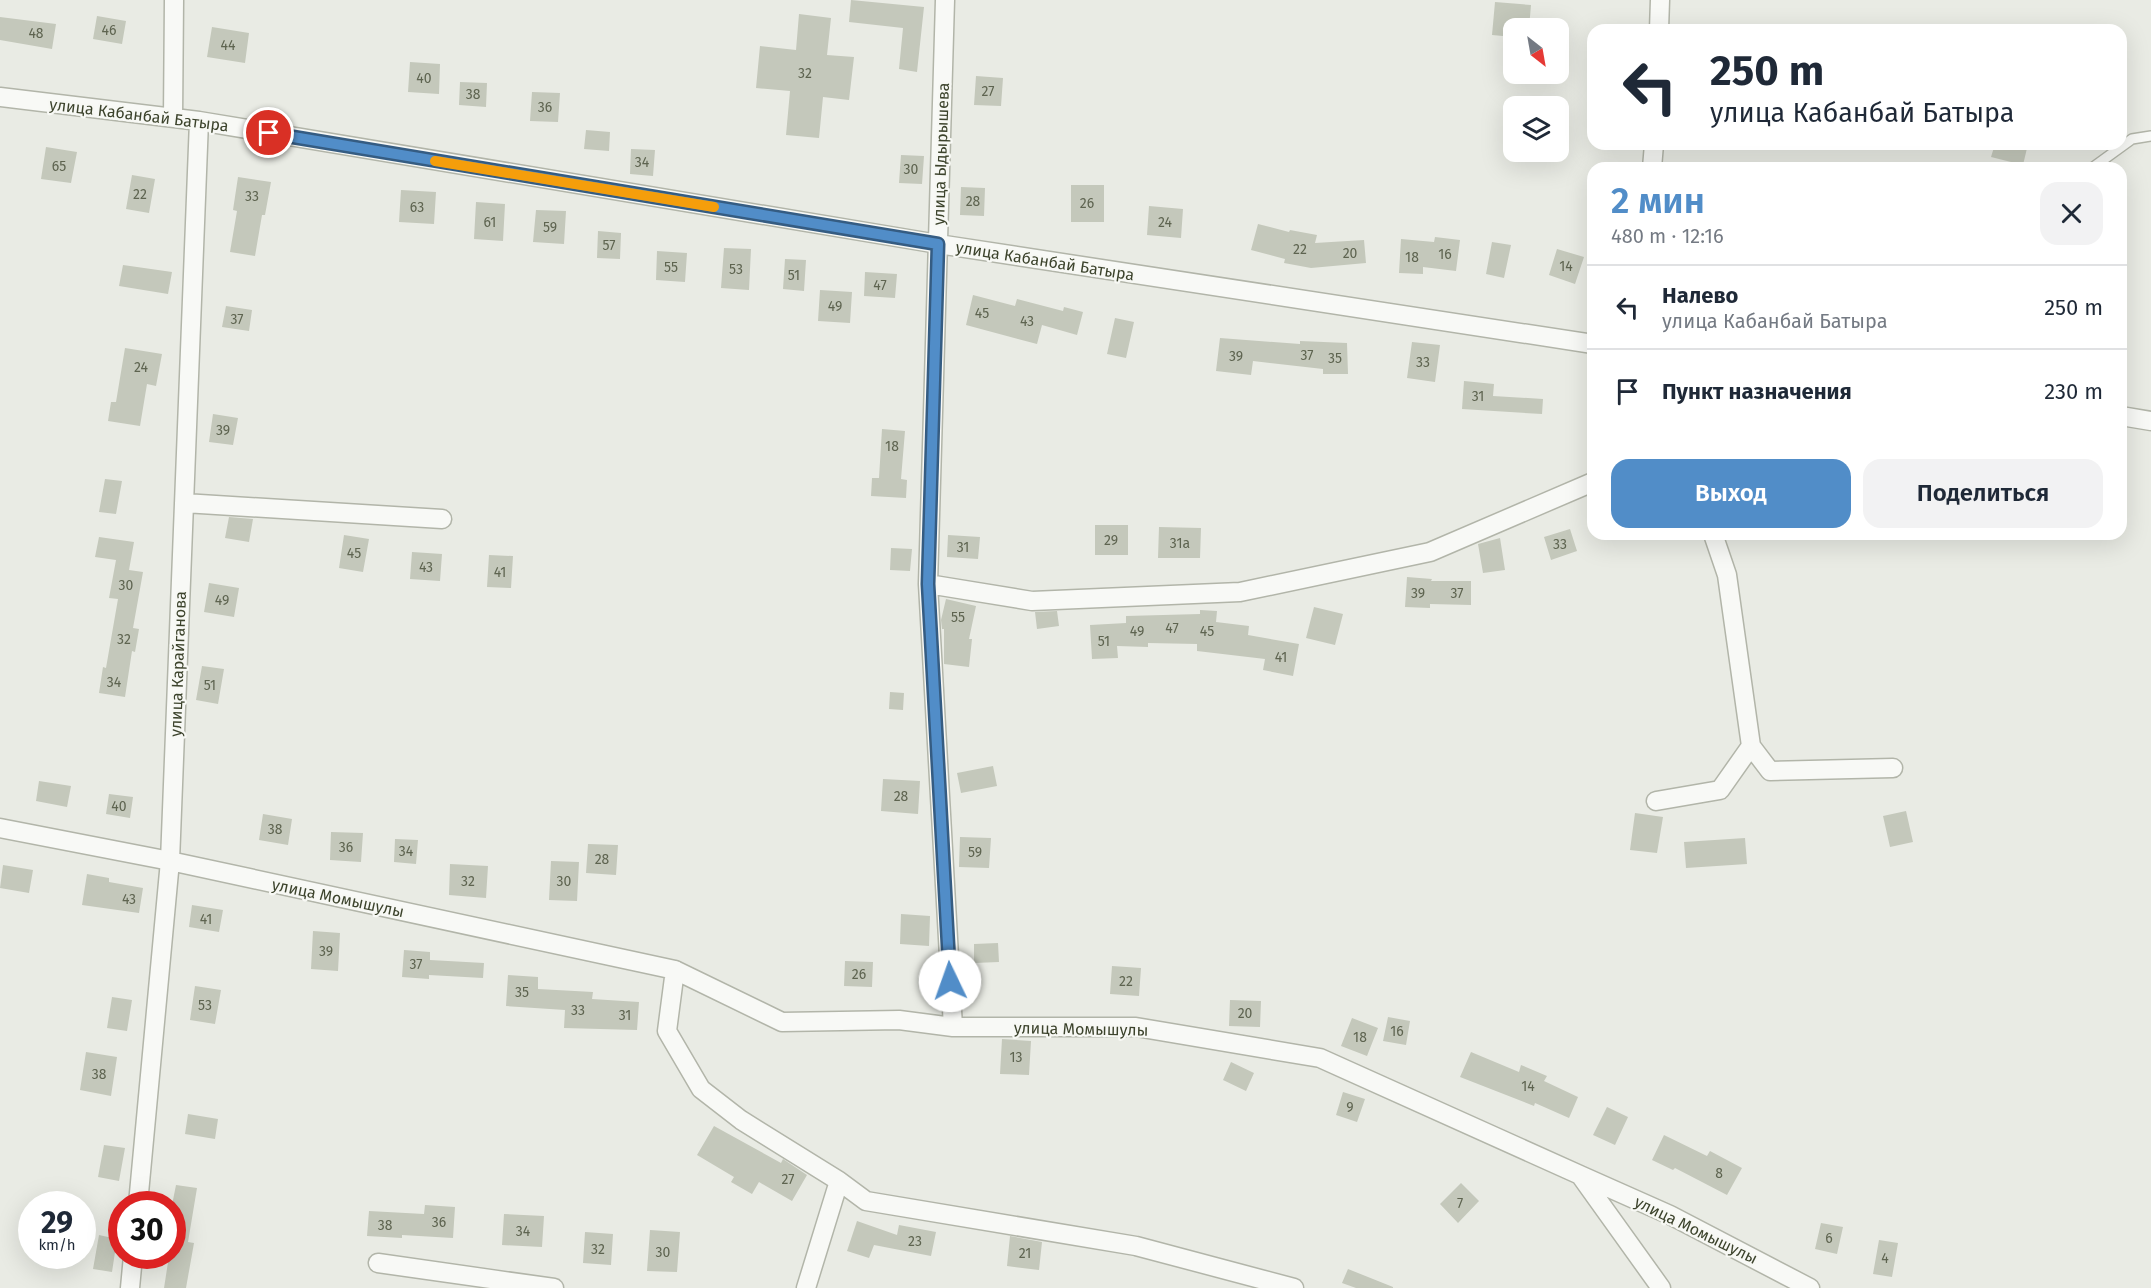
<!DOCTYPE html>
<html lang="ru">
<meta charset="utf-8">
<style>
:root{--surface:#fff;--page:#f2f2f3;--text:#1f2937;--muted:#747a83;--line:#e0e1e3;--accent:#518dc8}
body{margin:0;font-family:"Fira Sans",sans-serif;background:var(--page);color:var(--text);height:100vh;display:flex;flex-direction:column;font-size:22px;white-space:nowrap}
*{box-sizing:border-box;margin:0}
p{font-size:20px;color:var(--muted)}
.icon{flex:none;width:33px;height:33px;fill:none;stroke:currentColor;stroke-width:2;stroke-linecap:round;stroke-linejoin:round}
.map{position:relative;flex:1;overflow:hidden}
.drawer{position:absolute;left:1587px;top:162px;width:540px;height:378px;display:flex;flex-direction:column;background:var(--surface);border-radius:18px;box-shadow:0 6px 24px #0002}
.drawer>*{flex:none}
.top-card{position:absolute;left:1587px;top:24px;width:540px;height:126px;border-radius:18px;box-shadow:0 6px 24px #0002;background:#fff;color:var(--text);overflow:hidden}
.needle{width:39px;rotate:149deg}
.controls{position:absolute;left:1503px;top:18px;display:grid;gap:12px}
.controls a{display:grid;place-items:center;width:66px;height:66px;border-radius:12px;background:var(--surface);box-shadow:0 6px 24px #0002;font-size:30px}
.speed{position:absolute;left:18px;top:1191px;display:flex;gap:12px;font-size:30px;font-weight:700;text-align:center}
.speed>*{display:grid;place-content:center;width:78px;height:78px;border-radius:50%;background:var(--surface);box-shadow:0 6px 24px #0002;line-height:1}
.speed small{font-size:15px;font-weight:400}
.speed .limit{border:9px solid #d22;background:#fff;color:#111}
.pin{position:absolute;display:grid;place-items:center;width:51px;height:51px;color:#fff;margin:-26px;border:3px solid #fff;border-radius:50%;box-shadow:0 2px 6px #0007}
.me{position:absolute;width:66px;margin:-33px;rotate:357deg;stroke-linejoin:round;filter:drop-shadow(0 0 4px #0008)}
.turn{display:flex;align-items:center;gap:21px;height:126px;padding:0 24px;font-size:27px}
.turn .icon{width:78px;height:78px;stroke-width:2.5}
.turn b{display:block;font-size:42px;line-height:51px}
.round{display:grid;place-items:center;flex:none;width:63px;height:63px;border-radius:18px;background:var(--page)}
.head{display:flex;align-items:center;justify-content:space-between;height:102px;padding:0 24px}
h1{font-size:36px;font-weight:600;line-height:45px;color:var(--accent)}
.primary-button{display:flex;gap:12px;margin-top:auto;padding:12px 24px}
.primary-button a{flex:1;height:69px;border-radius:18px;background:var(--accent);color:#fff;font-size:24px;font-weight:600;line-height:69px;text-align:center}
.primary-button a+a{background:var(--page);color:var(--text)}
ul{padding:0;list-style:none}
li{display:flex;align-items:center;gap:18px;height:84px;padding:0 24px;border-top:2px solid var(--line)}
li div{flex:1}
li b{display:block;font-size:22px}
li em{font-style:normal}
.map>svg:first-child{display:block}
</style>
<div class="map">
<svg width="2151" height="1288" viewBox="0 0 2151 1288">
<rect width="100%" height="100%" fill="#e9ebe4"/>
<path fill="#c4c8bb" d="M851 0 924 7 917 72 899 69 903 28 849 22Z
M1495 2 1531 5 1529 28H1514V37L1492 35Z
M799 14 831 18 827 55 854 57 849 100 823 97 819 138 786 135 790 91 756 88 760 46 796 50Z
M97 16 126 21 122 44 93 39Z
M0 17 56 24 52 49 0 40Z
M212 27 249 33 245 63 207 57Z
M410 62 440 64 439 94 408 92Z
M976 76 1003 78 1001 106 974 105Z
M460 82 487 83 486 107 459 105Z
M532 92 560 93 558 122 530 121Z
M586 130 610 132 609 151 584 149Z
M1995 144H2028L2023 165 1991 157Z
M46 147 77 152 71 183 41 179Z
M631 149 655 150 653 176 630 174Z
M901 155 924 156 922 184 899 183Z
M132 175 155 179 149 213 126 209Z
M238 177 271 182 265 215H262L255 256 230 252 237 211 233 210Z
M1071 185H1104V222H1071Z
M961 187 985 188 984 216 960 215Z
M401 190 436 192 434 224 399 222Z
M476 202 505 204 503 241 474 239Z
M1149 206 1183 209 1181 238 1147 235Z
M536 210 566 211 564 244 533 242Z
M1258 224 1289 232 1290 230 1317 235 1315 243 1364 240 1366 263 1311 268 1284 263 1285 259 1251 250Z
M598 231 621 233 620 259 597 258Z
M1435 237 1460 240 1456 271 1423 267V274L1399 273 1401 239 1434 242Z
M1492 242 1511 245 1504 278 1486 274Z
M724 248 751 249 749 290 721 288Z
M1557 249 1584 257 1575 284 1549 275Z
M657 251 687 253 685 282 656 280Z
M785 259 806 260 804 291 783 289Z
M123 265 172 272 168 294 119 286Z
M865 272 897 274 895 298 864 296Z
M820 290 852 292 850 323 818 321Z
M973 295 1015 306 1017 299 1063 311 1064 307 1083 312 1077 335 1042 325 1037 344 966 325Z
M226 306 252 310 249 331 222 327Z
M1115 318 1134 322 1126 358 1107 354Z
M1220 338 1300 344V341L1347 343 1348 374H1323V369L1253 361 1251 375 1216 371Z
M1412 342 1440 345 1435 382 1407 378Z
M125 348 162 354 156 386 147 384 140 426 108 421 111 402H116Z
M1464 381 1494 384 1493 396 1543 399 1542 414 1462 409Z
M213 414 238 418 233 445 209 442Z
M882 429 905 431 901 479 907 480 906 498 871 496 872 478H879Z
M105 479 122 481 116 514 99 512Z
M229 517 253 519 249 542 225 538Z
M1095 525H1128V555H1095Z
M1159 527 1201 528 1200 558H1158Z
M1570 529 1577 551 1551 560 1544 537Z
M344 535 369 539 363 572 339 568Z
M948 535 980 537 978 559 947 557Z
M99 537 134 542 129 570 143 572 133 628 139 629 135 652 132 651 125 697 99 693 103 667 106 668 118 599 109 598 116 560 95 557Z
M1500 538 1505 570 1483 573 1478 544Z
M891 548 912 549 910 571 890 570Z
M412 552 442 554 440 581 410 579Z
M489 555 513 556 511 588 487 587Z
M1407 577 1432 579 1431 581H1471V605L1430 604V608L1405 607Z
M209 583 239 588 234 617 204 612Z
M946 599 976 606 969 639H972L969 667 944 664V629H942L941 620Z
M1314 607 1343 614 1335 645 1306 638Z
M1200 610 1217 611 1216 622 1249 626 1248 635 1299 644 1293 676 1263 670 1265 659 1197 651V644L1148 643V647L1117 646 1118 658 1092 659 1090 625 1126 623V616L1200 614Z
M1057 611 1059 626 1037 629 1035 612Z
M202 666 224 669 218 704 196 700Z
M890 692 904 693 903 710 889 709Z
M993 766 997 786 961 793 957 773Z
M883 779 920 781 918 814 881 811Z
M39 781 71 786 67 807 36 801Z
M109 794 133 797 130 818 106 814Z
M1906 811 1913 842 1890 847 1883 816Z
M1635 813 1663 817 1657 853 1630 850Z
M263 814 292 819 288 845 259 840Z
M331 832 363 833 361 862 330 860Z
M960 837 991 838 989 868 959 867Z
M1745 838 1747 864 1686 868 1684 842Z
M395 839 418 840 416 864 394 862Z
M588 844 618 845 616 875 586 873Z
M551 861 579 862 577 901 549 900Z
M450 864 488 866 486 898 449 895Z
M3 865 33 870 29 893 0 888Z
M87 874 109 878V882L143 888 139 913 82 905Z
M192 905 223 910 219 932 189 927Z
M901 914 930 916 929 946 900 944Z
M313 931 340 933 338 971 311 969Z
M998 943 999 962 974 963V944Z
M404 950 430 952V960L484 963 483 978 429 975V979L402 977Z
M845 961 873 962 872 987 844 986Z
M1112 966 1141 968 1139 996 1110 994Z
M508 975 538 977V989L593 992 592 999 639 1002 637 1030 564 1028 565 1010 506 1006Z
M195 986 221 990 215 1024 190 1020Z
M112 997 132 1000 127 1031 107 1028Z
M1230 1000 1261 1001 1260 1027 1229 1026Z
M1388 1017 1410 1021 1406 1045 1383 1041Z
M1352 1018 1378 1028 1367 1056 1341 1046Z
M1002 1039 1031 1041 1029 1075 1000 1074Z
M86 1052 117 1057 111 1096 80 1090Z
M1471 1052 1519 1072 1521 1065 1547 1076 1544 1081 1578 1097 1569 1118 1535 1103 1534 1106 1460 1077Z
M1231 1062 1254 1073 1246 1091 1223 1080Z
M1343 1092 1365 1099 1357 1122 1336 1115Z
M1607 1107 1628 1117 1615 1145 1593 1135Z
M188 1114 218 1119 215 1139 185 1134Z
M714 1126 781 1163 783 1159 807 1175 792 1201 759 1182 752 1194 731 1182 734 1177 697 1155Z
M1664 1135 1707 1156 1710 1151 1742 1168 1727 1195 1675 1168 1673 1170 1652 1160Z
M104 1145 125 1148 119 1181 98 1177Z
M1461 1183 1479 1201 1458 1223 1440 1204Z
M176 1185 197 1188 188 1242 194 1243 186 1288H164L169 1256H172V1205Z
M425 1205 455 1207 453 1238 402 1235V1238L367 1236 369 1211 424 1214Z
M504 1214 544 1216 542 1247 502 1245Z
M857 1221 897 1235 899 1225 936 1232 931 1256 874 1245 869 1258 847 1251Z
M1821 1223 1843 1227 1837 1254 1815 1249Z
M650 1230 680 1232 677 1272 647 1271Z
M585 1232 613 1234 611 1265 583 1263Z
M99 1235 117 1239 112 1272 93 1269Z
M1010 1236 1042 1242 1039 1270 1007 1266Z
M1879 1240 1898 1243 1892 1277 1873 1274Z
M1348 1269 1393 1287V1288H1356L1342 1283Z"/>
<g fill="none" stroke-linecap="round" stroke-linejoin="round">
<g stroke="#b2b5a9" stroke-width="12">
<path id="lane" d="M2092 168 2132 139 2151 136"/>
</g>
<g stroke="#b2b5a9" stroke-width="21">
<path id="street" d="M945 0 928 584 953 1027
M1659 30 1660 0
M0 97 199 121 938 244 1593 344
M173 118 174 0
M1652 168 1654 144
M2121 416 2151 421
M184 503 442 519
M928 584 1032 601 1240 592 1430 552 1593 482
M1751 746 1770 771 1893 768
M1656 801 1720 790 1751 746 1727 575 1713 534
M0 828 170 861 675 970 782 1022 899 1020 953 1027H1136L1320 1058 1580 1175 1661 1288
M675 970 667 1031 701 1089 741 1120 839 1181 866 1201 1136 1246 1294 1288
M1580 1175 1670 1215 1810 1288
M138 1204 170 861 199 121
M378 1263 554 1288
M130 1288 133 1256
M806 1288 839 1181"/>
</g>
<use href="#lane" stroke="#f8f9f6" stroke-width="9"/>
<use href="#street" stroke="#f8f9f6" stroke-width="18"/>
</g>
<g fill="none" stroke-linecap="round" stroke-linejoin="round">
<g stroke="#355c82" stroke-width="15">
<path id="route" d="M269 133 938 244 928 584 950 981"/>
</g>
<use href="#route" stroke="#518dc8" stroke-width="10"/>
<path stroke="#f59e0b" stroke-width="10" d="M435 161 714 207"/>
</g>
<g text-anchor="middle" dominant-baseline="central" stroke-width="4.5" stroke-linejoin="round" paint-order="stroke">
<g font-size="14" fill="#5e6450">
<text x="109" y="30">46</text>
<text x="36" y="33">48</text>
<text x="228" y="45">44</text>
<text x="805" y="73">32</text>
<text x="424" y="78">40</text>
<text x="988" y="91">27</text>
<text x="473" y="94">38</text>
<text x="545" y="107">36</text>
<text x="642" y="162">34</text>
<text x="59" y="166">65</text>
<text x="911" y="169">30</text>
<text x="140" y="194">22</text>
<text x="252" y="196">33</text>
<text x="973" y="201">28</text>
<text x="1087" y="203">26</text>
<text x="417" y="207">63</text>
<text x="490" y="222">61</text>
<text x="1165" y="222">24</text>
<text x="550" y="227">59</text>
<text x="609" y="245">57</text>
<text x="1300" y="249">22</text>
<text x="1350" y="253">20</text>
<text x="1445" y="254">16</text>
<text x="1412" y="257">18</text>
<text x="1566" y="266">14</text>
<text x="671" y="267">55</text>
<text x="736" y="269">53</text>
<text x="794" y="275">51</text>
<text x="880" y="285">47</text>
<text x="835" y="306">49</text>
<text x="982" y="313">45</text>
<text x="237" y="319">37</text>
<text x="1027" y="321">43</text>
<text x="1307" y="355">37</text>
<text x="1236" y="356">39</text>
<text x="1335" y="358">35</text>
<text x="1423" y="362">33</text>
<text x="141" y="367">24</text>
<text x="1478" y="396">31</text>
<text x="223" y="430">39</text>
<text x="892" y="446">18</text>
<text x="1111" y="540">29</text>
<text x="1180" y="543">31а</text>
<text x="1560" y="544">33</text>
<text x="963" y="547">31</text>
<text x="354" y="553">45</text>
<text x="426" y="567">43</text>
<text x="500" y="572">41</text>
<text x="126" y="585">30</text>
<text x="1418" y="593">39</text>
<text x="1457" y="593">37</text>
<text x="222" y="600">49</text>
<text x="958" y="617">55</text>
<text x="1172" y="628">47</text>
<text x="1137" y="631">49</text>
<text x="1207" y="631">45</text>
<text x="124" y="639">32</text>
<text x="1104" y="641">51</text>
<text x="1281" y="657">41</text>
<text x="114" y="682">34</text>
<text x="210" y="685">51</text>
<text x="901" y="796">28</text>
<text x="119" y="806">40</text>
<text x="275" y="829">38</text>
<text x="346" y="847">36</text>
<text x="406" y="851">34</text>
<text x="975" y="852">59</text>
<text x="602" y="859">28</text>
<text x="468" y="881">32</text>
<text x="564" y="881">30</text>
<text x="129" y="899">43</text>
<text x="206" y="919">41</text>
<text x="326" y="951">39</text>
<text x="416" y="964">37</text>
<text x="859" y="974">26</text>
<text x="1126" y="981">22</text>
<text x="522" y="992">35</text>
<text x="205" y="1005">53</text>
<text x="578" y="1010">33</text>
<text x="1245" y="1013">20</text>
<text x="625" y="1015">31</text>
<text x="1397" y="1031">16</text>
<text x="1360" y="1037">18</text>
<text x="1016" y="1057">13</text>
<text x="99" y="1074">38</text>
<text x="1528" y="1086">14</text>
<text x="1350" y="1107">9</text>
<text x="1719" y="1173">8</text>
<text x="788" y="1179">27</text>
<text x="1460" y="1203">7</text>
<text x="439" y="1222">36</text>
<text x="385" y="1225">38</text>
<text x="523" y="1231">34</text>
<text x="1829" y="1238">6</text>
<text x="915" y="1241">23</text>
<text x="598" y="1249">32</text>
<text x="663" y="1252">30</text>
<text x="1025" y="1253">21</text>
<text x="1885" y="1258">4</text>
</g>
<g font-size="16" fill="#3c432c" stroke="#f7f8f4">
<text transform="translate(139 115) rotate(7)">улица Кабанбай Батыра</text>
<text transform="translate(941 154) rotate(-88)">улица Ыдырышева</text>
<text transform="translate(1045 261) rotate(9)">улица Кабанбай Батыра</text>
<text transform="translate(178 664) rotate(-88)">улица Карайганова</text>
<text transform="translate(338 898) rotate(12)">улица Момышулы</text>
<text transform="translate(1081 1029) rotate(1)">улица Момышулы</text>
<text transform="translate(1696 1230) rotate(26)">улица Момышулы</text>
</g>
</g>
</svg>
<div class="controls">
<a><svg class="needle" viewBox="-14 -14 28 28"><path d="M0-13l5 13h-10z" fill="#e53935"/><path d="M0 13l5-13h-10z" fill="#747a83"/></svg></a>
<a><svg class="icon" aria-label="layers" viewBox="0 0 24 24"><path d="M12 4l9 5-9 5-9-5zM3 14l9 5 9-5"/></svg></a>
</div>
<div class="speed"><div>29<small>km/h</small></div><div class="limit">30</div></div>
<div class="pin" style="left:269px;top:133px;background:#d93025"><svg class="icon" aria-label="arrive" viewBox="0 0 24 24"><path d="M6 21V4h12l-3 4 3 4H6"/></svg></div>
<svg class="me" style="left:950px;top:981px" viewBox="-20 -20 40 40"><circle r="19" fill="#fff"/><path d="M0-13L10 11 0 6-10 11z" fill="#518dc8"/></svg>
<div class="top-card">
<div class="turn"><svg class="icon" aria-label="left" viewBox="0 0 24 24"><path d="M17 20v-9H6M10 6l-5 5 5 5"/></svg><div><b>250 m</b>улица Кабанбай Батыра</div></div>
</div>
<section class="drawer">
<div class="head"><div><h1>2 мин</h1><p>480 m · 12:16</p></div><a class="round"><svg class="icon" aria-label="close" viewBox="0 0 24 24"><path d="M6 6l12 12M18 6L6 18"/></svg></a></div>
<ul>
<li><svg class="icon" aria-label="left" viewBox="0 0 24 24"><path d="M17 20v-9H6M10 6l-5 5 5 5"/></svg><div><b>Налево</b><p>улица Кабанбай Батыра</p></div><em>250 m</em></li>
<li><svg class="icon" aria-label="arrive" viewBox="0 0 24 24"><path d="M6 21V4h12l-3 4 3 4H6"/></svg><div><b>Пункт назначения</b></div><em>230 m</em></li>
</ul>
<div class="primary-button"><a>Выход</a><a>Поделиться</a></div>
</section>
</div>
